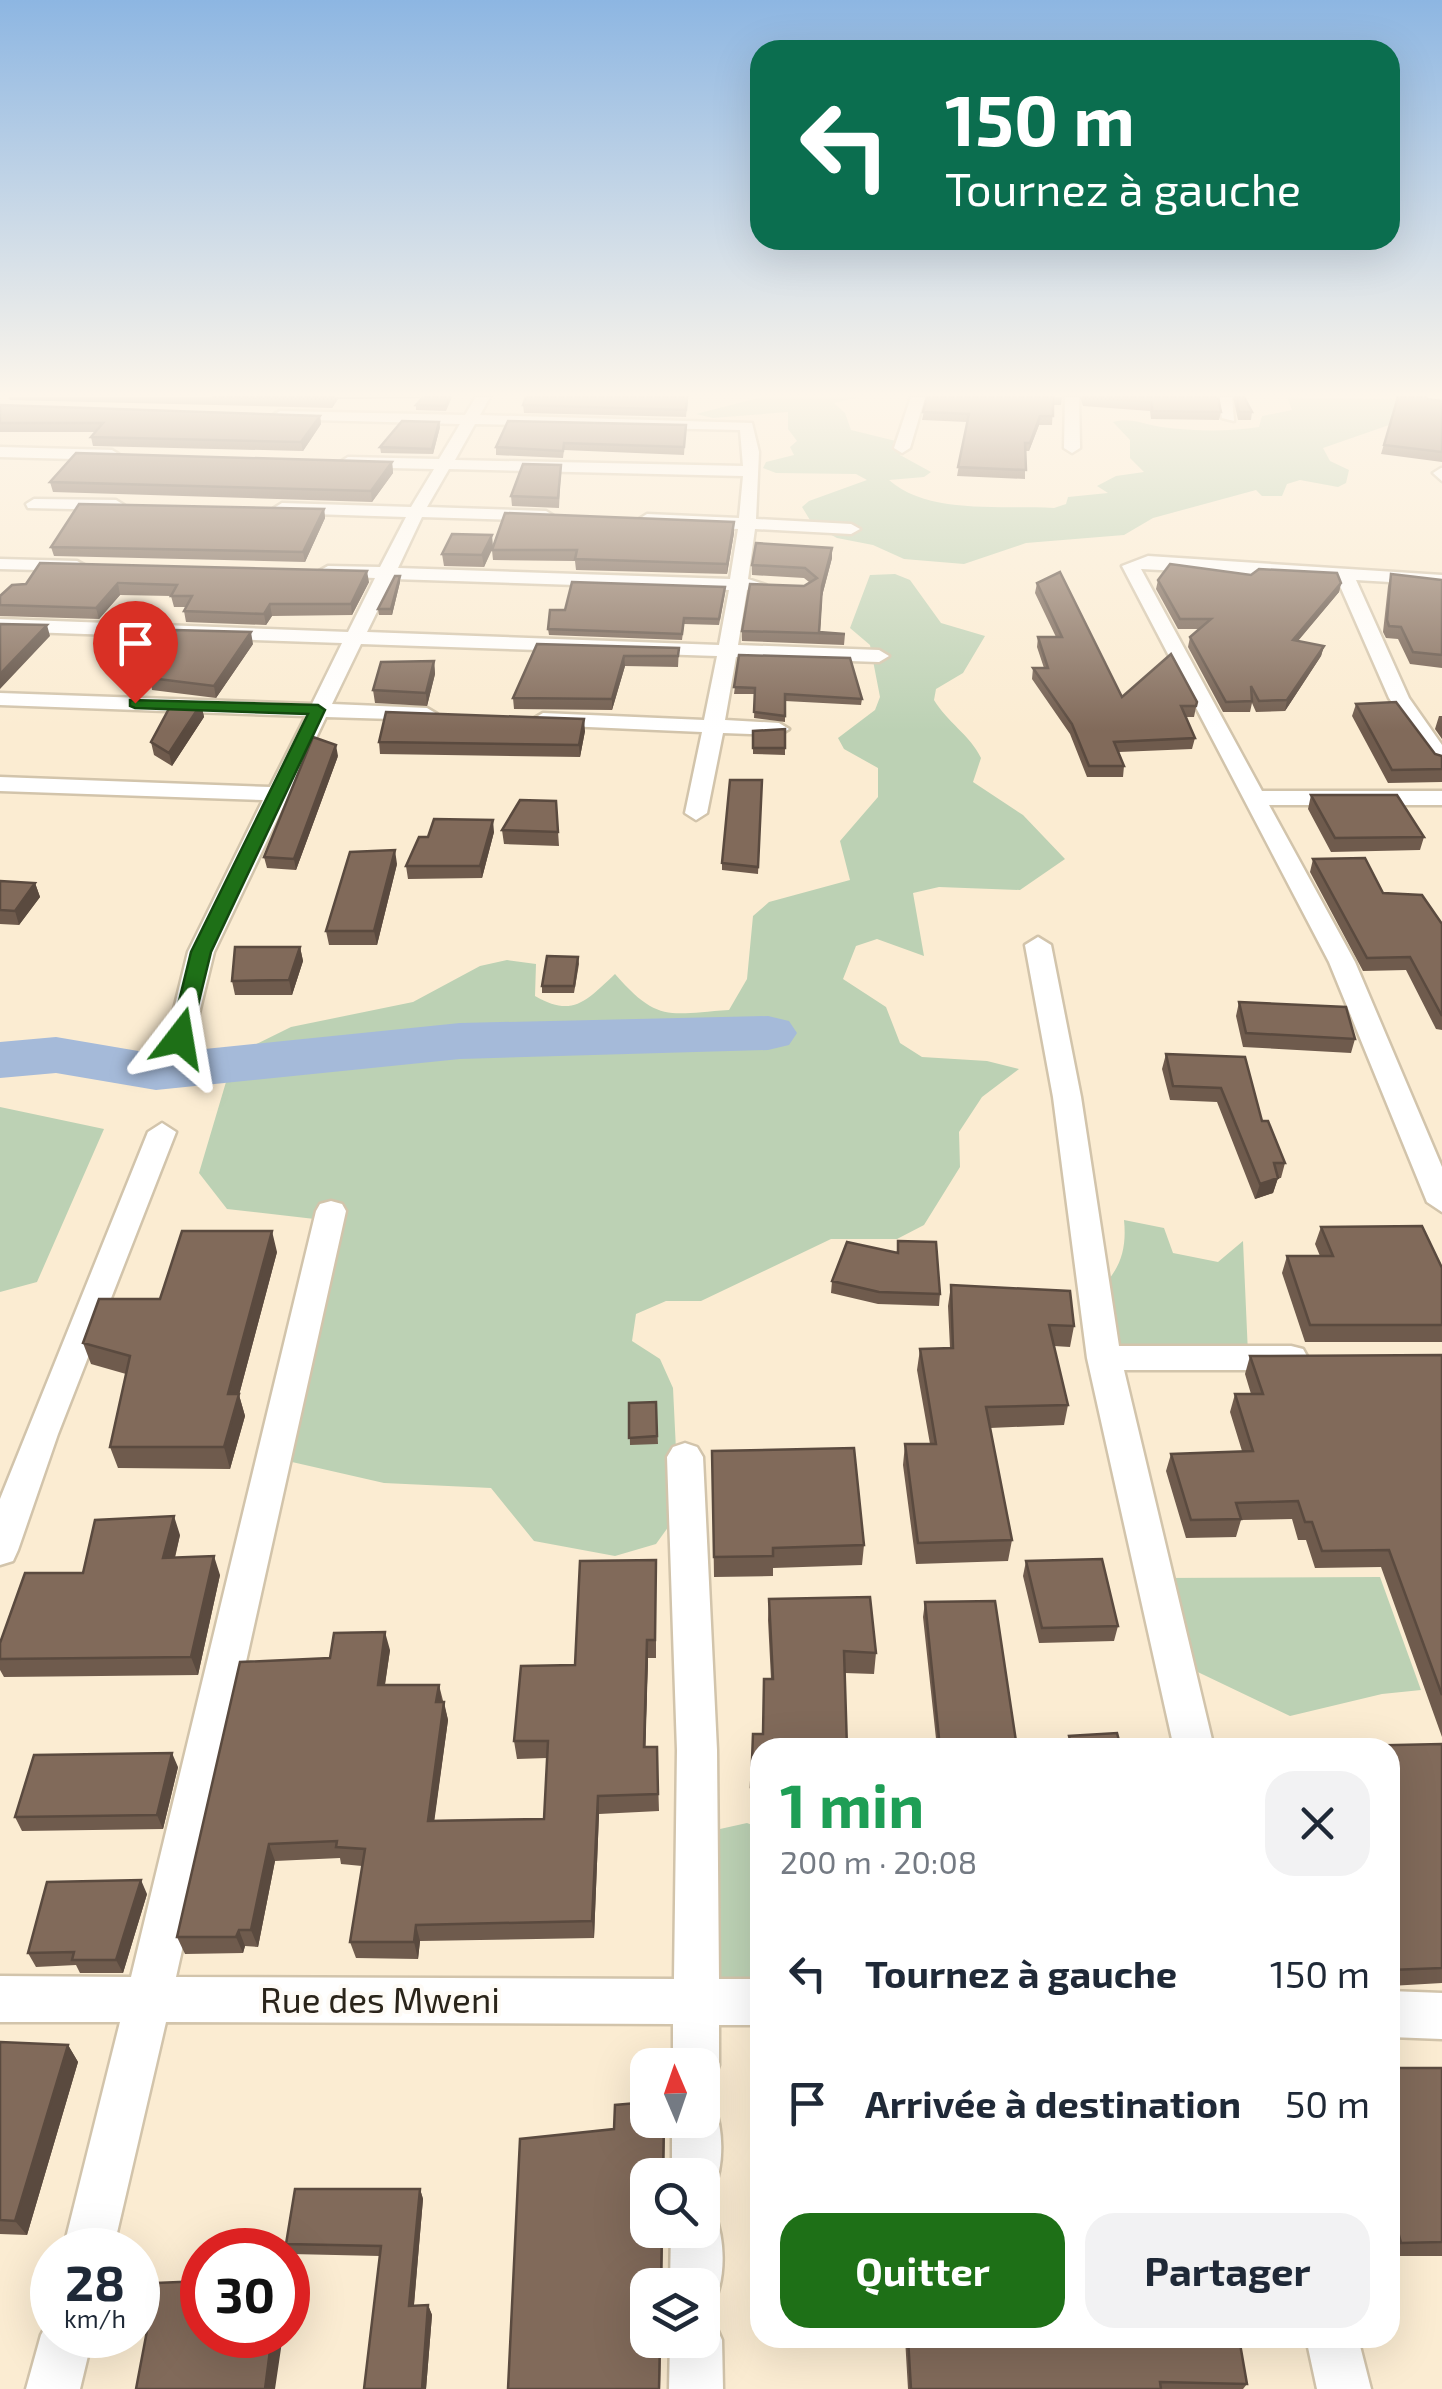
<!DOCTYPE html>
<html lang="fr">
<meta charset="utf-8">
<style>
:root{--surface:#fff;--page:#f2f2f3;--text:#1f2937;--muted:#747a83;--accent:#1e7017}
body{margin:0;font-family:"Exo 2",sans-serif;background:var(--page);color:var(--text);height:100vh;display:flex;flex-direction:column;font-size:38px;white-space:nowrap}
*{box-sizing:border-box;margin:0}
p{font-size:32px;color:var(--muted)}
.icon{flex:none;width:55px;height:55px;fill:none;stroke:currentColor;stroke-width:2;stroke-linecap:round;stroke-linejoin:round}
.map{position:relative;flex:1;overflow:hidden}
.drawer{position:absolute;left:750px;top:1738px;width:650px;height:610px;display:flex;flex-direction:column;background:var(--surface);border-radius:30px;box-shadow:0 10px 40px #0002}
.drawer>*{flex:none}
.banner{position:absolute;left:750px;top:40px;width:650px;height:210px;border-radius:30px;box-shadow:0 10px 40px #0002;background:#0b6e4f;color:#fff;overflow:hidden}
.needle{width:65px;rotate:358deg}
.tools{position:absolute;left:630px;top:2048px;display:grid;gap:20px}
.tools a{display:grid;place-items:center;width:90px;height:90px;border-radius:20px;background:var(--surface);box-shadow:0 10px 40px #0002;font-size:50px}
.speed{position:absolute;left:30px;top:2228px;display:flex;gap:20px;font-size:50px;font-weight:700;text-align:center}
.speed>*{display:grid;place-content:center;width:130px;height:130px;border-radius:50%;background:var(--surface);box-shadow:0 10px 40px #0002;line-height:1}
.speed small{font-size:25px;font-weight:400}
.speed .limit{border:15px solid #d22;background:#fff;color:#111}
.pin{position:absolute;display:grid;place-items:center;width:85px;height:85px;color:#fff;margin:-102px -42px;border-radius:50% 50% 50% 0;rotate:-45deg;box-shadow:0 0 10px #0007}
.pin .icon{rotate:45deg}
.me{position:absolute;width:110px;margin:-55px;rotate:14deg;stroke-linejoin:round;filter:drop-shadow(0 0 8px #0008)}
.turn{display:flex;align-items:center;gap:35px;height:210px;padding:0 30px;font-size:45px}
.turn .icon{width:130px;height:130px;stroke-width:2.5}
.turn b{display:block;font-size:70px;line-height:85px}
.round{display:grid;place-items:center;flex:none;width:105px;height:105px;border-radius:30px;background:var(--page)}
.head{display:flex;align-items:center;justify-content:space-between;height:170px;padding:0 30px}
h1{font-size:60px;font-weight:700;line-height:75px;color:#1e9e55}
.button{display:flex;gap:20px;margin-top:auto;padding:20px 30px}
.button a{flex:1;height:115px;border-radius:30px;background:var(--accent);color:#fff;font-size:40px;font-weight:700;line-height:115px;text-align:center}
.button a+a{background:var(--page);color:var(--text)}
ul{padding:0;list-style:none}
li{display:flex;align-items:center;gap:30px;height:130px;padding:0 30px}
li div{flex:1}
li b{display:block;font-size:38px}
li em{font-style:normal}
.map>svg:first-child{display:block}
</style>
<div class="map">
<svg width="1442" height="2389" viewBox="0 0 1442 2389">
<rect width="100%" height="100%" fill="#fbecd2"/>
<path fill="#bcd1b4" d="M762 397H860L834 403 845 413 851 430 904 443 900 455 931 472 924 477 889 480C928 515 1003 505 1054 508L1066 504 1068 497 1108 493 1097 486 1116 476 1144 472 1130 458V440L1113 422C1130 417 1143 424 1161 427 1193 431 1227 432 1259 427L1262 416 1292 410 1287 397 1417 400 1415 416 1323 448 1330 461 1349 470 1346 483 1338 487 1300 480 1287 484 1282 496H1262L1256 490 1153 518 1124 535 1026 543 964 564 904 559 873 545 837 538 813 525 802 507 809 501 867 480 856 474 776 473 763 468 766 462 794 455 790 447 797 441 788 429V412L713 418 696 414Z
M895 574 910 580 941 623 985 636 963 673 936 689 934 700C947 722 970 735 981 758L973 782 1023 815 1065 859 1020 890 939 887 913 893 924 956 877 939 856 946 843 979 886 1007 900 1043 922 1057 987 1061 1019 1069 982 1097 959 1132 960 1167 924 1225 897 1239H831L701 1301H666L636 1314 632 1341 660 1359 673 1388 679 1512 656 1544 615 1556 534 1541 491 1488 384 1483 292 1462 299 1397 332 1221 227 1209 199 1173 234 1055 291 1027 413 1002 480 966 507 960 536 964 535 996C573 1018 586 1001 615 974 658 1023 668 1014 729 1010L747 979 753 916 769 902 850 880 840 841 878 797V768L844 749 838 738 875 710 880 697 870 645 850 628 870 575Z
M0 1107 104 1129 37 1282 0 1292Z
M1124 1220 1164 1228 1173 1253 1218 1262 1243 1241 1248 1354 1112 1355 1097 1292C1120 1271 1127 1250 1124 1220Z
M1380 1577 1421 1690 1382 1694 1290 1716 1181 1664 1160 1578Z
M747 1823 760 1828V1994H704L711 1831Z"/>
<g fill="none" stroke-linecap="round" stroke-linejoin="round">
<path fill="#a5bad9" fill-rule="evenodd" d="M768 1016 789 1021 797 1033 789 1045 768 1050 460 1059 156 1090 56 1073 0 1078V1042L56 1037 156 1054 460 1023Z"/>
<g stroke="#d2c4ab" stroke-width="5">
<path id="street" d="M476 397H490L480 415 752 423 759 452 756 519 851 524 860 529 851 534 755 529 748 579 766 585 747 590 738 645 879 650 889 656 879 662 736 657 725 720 779 723 789 729 779 735 723 733 707 813 696 820 685 813 702 732 543 725 533 719 543 713 704 720 717 656 361 644 332 704 427 708 437 714 427 720 326 717 214 952 193 1038 180 1046 170 1044 167 1038 188 952 263 800 0 791V777L270 787 306 716 0 705V693L312 704 342 643 0 631V619L348 632 375 578 328 576 319 571 328 566 380 567 406 517 282 513 274 508 282 503 411 507 434 469 348 467 340 462 348 457 439 459 460 424 280 419 273 415 280 411 465 415ZM475 424 740 430 743 466 455 460ZM449 469 743 476 739 518 647 514 639 519 647 524 738 529 730 579 398 568 422 517 546 521 554 516 546 511 427 507ZM393 579 729 590 719 645 367 632Z
M911 397H925L910 448 902 453 894 448Z
M1065 397H1079L1080 448 1072 453 1064 448Z
M1218 397H1232L1234 421 1222 418Z
M0 447 112 450 120 455 112 460 0 457Z
M1441 468H1442V481L1433 473Z
M34 499 116 500 124 505 116 510 28 508 26 504Z
M1148 556 1442 575V585L1356 580 1409 698 1442 745V766L1434 765 1389 698 1337 579 1141 569 1262 791H1442V805H1269L1355 962 1442 1167V1212L1427 1202 1329 962 1122 566Z
M0 559 77 561 86 566 77 571 0 569Z
M1038 937 1051 945 1081 1097 1119 1346H1291L1303 1349 1308 1358 1303 1367 1291 1370H1124L1214 1748H1174L1087 1358 1053 1097 1025 945Z
M162 1123 176 1132 58 1434 18 1550 13 1561 0 1565V1499L148 1132Z
M331 1201 342 1204 346 1211 176 1977 674 1979 677 1750 667 1457 673 1447 685 1443 697 1447 703 1457 717 1750 719 1979H760V2025H719V2065L713 2082 702 2086V2065H673V2024L166 2022 113 2250H63L120 2022H0V1976L131 1977 316 1211 320 1204Z
M1390 1991 1442 1993V2039L1390 2037Z
M702 2099 713 2103C724 2130 724 2165 713 2192L702 2197V2175H672V2120H702Z
M702 2208 714 2212C725 2240 726 2275 714 2303L702 2308V2285H670L671 2230H702Z
M52 2315V2335H93L80 2389H26L41 2335Z
M702 2317 714 2322 722 2340 723 2389H669L670 2340H702Z
M1306 2338H1358L1371 2389H1317Z"/>
</g>
<use href="#street" fill="#fff" fill-rule="evenodd"/>
</g>
<path fill="#6f5b4d" d="M9 397H420L419 398 338 399 332 408 10 400Z
M452 397 446 411 416 410V405Z
M526 397H752H688L686 417 524 413 523 405Z
M927 397H1062L1061 405H1053L1052 425H1039L1029 451H1025V479L957 476 967 422 922 420Z
M1080 397H1218L1221 412 1219 420 1151 419 1150 411 1083 406Z
M1233 397H1244L1252 412 1251 420H1238Z
M1398 397 1442 401V462L1381 454Z
M0 405 320 416 321 424 303 451 93 446 91 437 96 432H0Z
M686 425 684 455 564 450 563 458 496 455V447Z
M440 427 433 454 381 453 380 447Z
M392 462 393 473 372 502 53 492 50 482Z
M561 465 559 508 512 506 511 496Z
M324 509 325 518 305 562 54 556 51 547Z
M734 533 727 574 576 570 575 561 493 560 492 550 484 567 444 566 442 554 493 545Z
M832 548V558L822 596 820 632 845 634 844 645 742 641V631L809 582 804 578 752 575V565Z
M1391 574 1442 580V668L1410 664 1398 639 1386 638 1383 632 1388 586Z
M1251 575 1341 583 1339 592 1298 641 1324 646 1321 656 1285 711 1256 712 1252 703 1250 712H1223L1188 647 1190 637 1199 629H1178L1156 589 1158 580Z
M400 576V582L392 615H379L378 609Z
M369 582 352 615 272 616 266 625 186 622 184 611 186 607H174L171 596 120 595 99 619 0 616V596L12 585Z
M1037 583 1122 697 1197 702 1194 717H1185L1195 738 1192 749 1119 752 1124 766 1123 777H1087L1070 734 1032 679 1033 668H1044L1037 647 1038 637H1056L1035 593Z
M725 593 719 625 684 624 682 640 549 635 548 629 565 610Z
M253 644 216 698 152 690 150 678Z
M537 644 679 648 678 667 625 666 612 710 514 709 513 698Z
M739 655 862 699 861 705 785 701V722L754 718 755 694H734Z
M434 661 435 674 427 706 375 703 373 690Z
M201 704 204 717 172 766 154 755 151 742Z
M1356 704 1435 754 1442 756V782L1388 783 1352 716Z
M1439 716H1442V739L1435 729Z
M785 729V755L753 754V731Z
M585 731 580 757 380 754 379 742Z
M338 756 296 870 267 868 264 857Z
M762 780 758 874 722 870V863Z
M1311 795 1424 837 1420 850 1331 852 1308 809Z
M556 801 559 846 504 844 502 830Z
M494 832 482 878 408 879 406 866 428 837Z
M1313 859 1383 893 1442 924V1030L1436 1029 1406 970 1363 971 1310 872Z
M397 864 377 945H329L326 931Z
M0 881 35 883 40 897 19 925 0 924Z
M300 947 303 961 292 995H235L232 981Z
M578 957 579 964 574 993H542V986Z
M1239 1002 1355 1039 1351 1053 1243 1047 1236 1016Z
M1166 1054 1245 1057 1262 1121 1285 1163 1281 1178H1278L1273 1193 1255 1199 1217 1102 1170 1100 1162 1069Z
M1321 1227 1442 1268V1342H1305L1282 1273 1287 1256H1320L1315 1244Z
M898 1241 940 1294 939 1306 878 1304 831 1293 832 1281 897 1253Z
M277 1252 239 1395 245 1416 230 1469 118 1468 110 1447 126 1374 91 1364 83 1343 160 1299Z
M951 1285 1074 1326 1070 1347 1054 1346 1068 1405 1064 1425 990 1428 1012 1540 1008 1561 916 1564 903 1465 905 1444H930L917 1370 920 1349 950 1348 948 1306Z
M1442 1355V1737L1381 1567 1315 1568 1306 1540H1298L1292 1519 1241 1520 1236 1537 1186 1538 1166 1471 1171 1454 1242 1451 1230 1412 1235 1394H1251L1245 1374 1250 1356Z
M656 1402 658 1444 630 1445 629 1403Z
M712 1451 864 1545 862 1565 773 1568V1576L714 1577Z
M180 1535 175 1558 220 1575 198 1675 4 1677 0 1670V1643L83 1573Z
M656 1560V1658H648L645 1747H657L659 1811 599 1814 594 1938 420 1941 418 1959 356 1958 350 1942 362 1866 341 1864 340 1858 275 1861 258 1947 245 1946 243 1953 185 1954 177 1937 330 1658 390 1650 385 1685H439L448 1720 434 1820 544 1819 547 1758 517 1759 514 1741Z
M1026 1561 1118 1626 1114 1641 1039 1643 1023 1576Z
M769 1599 876 1653 874 1674 845 1673 760 1748V1808L751 1807 753 1734H762L771 1679 768 1620Z
M925 1602 1017 1748H937L923 1617Z
M1442 1744V1983L1390 1986V1748Z
M178 1767 163 1829 22 1831 15 1817Z
M147 1894 123 1973H80L76 1965 36 1967 28 1953Z
M0 2042 68 2045 78 2062 27 2235 0 2234Z
M1390 2068H1442V2256H1390Z
M420 2189 423 2199 414 2305H428L432 2315 426 2389H364L380 2256 291 2254 286 2244Z
M905 2338H1239L1247 2384 1243 2389H908Z"/>
<path fill="#5a4a3f" d="M333 397H338V399L332 408 331 399Z
M320 416 321 424 303 451 301 442Z
M1040 416 1039 425 1029 451 1030 443Z
M439 422 440 427 433 454 432 449Z
M392 462 393 473 372 502 371 491Z
M324 509 325 518 305 562 303 552Z
M734 522V533L727 574V564Z
M492 535 493 546 484 567 482 555Z
M832 548V558L822 596 819 642 822 586Z
M367 571 369 582 352 615 351 604Z
M400 576V582L392 615 391 609Z
M118 583 120 595 99 619 96 608Z
M1341 583 1339 592 1290 650 1293 640Z
M270 604 272 616 266 625 264 614Z
M47 625 50 636 0 689V674Z
M251 632 253 644 216 698 214 686Z
M1324 646 1321 656 1285 711 1287 700Z
M624 656 625 666 612 710V699Z
M434 661 435 674 427 706 426 693Z
M201 704 204 717 172 766 169 753Z
M584 719 585 731 580 757 579 745Z
M336 745 338 756 296 870 294 859Z
M493 820 494 832 482 878 480 866Z
M395 850 397 864 377 945 374 931Z
M35 883 40 897 19 925 15 911Z
M300 947 303 961 292 995 289 980Z
M1278 1178 1273 1193 1255 1199 1260 1184Z
M272 1231 277 1252 239 1395 245 1416 230 1469 224 1447 228 1394Z
M174 1516 180 1535 170 1576 163 1558Z
M214 1556 220 1575 198 1675 191 1657Z
M385 1632 390 1650 382 1703 378 1685Z
M647 1640 648 1658 645 1765 644 1747Z
M439 1685 442 1703 436 1702Z
M444 1702 448 1720 432 1838 428 1821Z
M172 1753 178 1767 163 1829 157 1815Z
M598 1796 599 1814 594 1938 592 1921Z
M269 1844 275 1861 258 1947 251 1930Z
M141 1880 147 1894 123 1973 116 1960Z
M416 1925 420 1941 418 1959 414 1942Z
M239 1930 245 1946 243 1953 236 1937Z
M68 2045 78 2062 27 2235 15 2221Z
M664 2120H665L664 2175H663Z
M420 2189 423 2199 413 2315 409 2306Z
M662 2230H663L662 2285H661Z
M428 2305 432 2315 426 2389H422Z
M272 2335H283L275 2389H265Z
M660 2340H661L660 2389H659Z"/>
<path fill="#816a5a" stroke="#5a4a3f" stroke-width="2.5" d="M212 397H333L331 399Z
M423 397H450L445 406 416 405Z
M526 397H687L686 410 523 405Z
M927 397H1053V416H1040L1030 443H1025L1026 470 958 467 969 414 923 412Z
M1084 397H1218L1221 412 1152 411V402L1084 398Z
M1236 397H1244L1252 412H1239Z
M1398 397H1426L1427 399 1442 401V452L1384 445Z
M0 405 320 416 301 442 91 437 103 423H0Z
M402 421 439 422 432 449 380 447Z
M508 421 686 425 684 447 564 443 563 451 496 447Z
M76 453 392 462 371 491 50 482Z
M523 464 561 465 558 498 511 496Z
M79 504 324 509 303 552 51 547Z
M505 513 734 522 727 564 575 559 577 550H492Z
M452 534 492 535 482 555 442 554Z
M756 543 832 548 822 586 819 632 845 634 742 631 750 584 804 586 817 578 805 568 752 565Z
M40 563 367 571 351 604H270L264 614 184 611 192 596H171L177 585 118 583 96 608 0 605V596L12 585 26 584Z
M1170 564 1251 575 1259 569 1337 573 1341 583 1293 640 1324 646 1287 700 1259 701 1251 686 1252 701 1226 702 1190 637 1211 619H1180L1158 580Z
M1060 572 1122 697 1171 654 1197 702 1196 706H1181L1195 738 1114 742 1124 766H1089L1072 724 1033 668H1048L1038 637H1062L1037 583Z
M1391 574 1442 580V655L1413 652 1401 627 1389 626 1387 620Z
M395 576H400L391 609H378Z
M572 582 725 587 719 619 684 618 682 634 548 629 550 610H565Z
M0 624 47 625 0 674Z
M174 630 251 632 214 686 150 678Z
M537 644 679 648 678 656H624L612 699 513 698Z
M739 655 850 658 862 699 785 694V716L754 712 755 688 734 687Z
M434 661 426 693 373 690 381 662Z
M1396 702 1435 754 1442 756V769L1392 770 1356 704Z
M172 703 201 704 169 753 151 742Z
M386 712 584 719 579 745 379 742Z
M785 729V748H753V731Z
M313 737 336 745 294 859 264 857Z
M730 780H762L758 867 722 863Z
M1311 795H1397L1424 837 1335 838Z
M520 800 556 801 558 832 502 830Z
M434 819 493 820 480 866H406L419 837H428Z
M395 850 374 931H326L350 852Z
M1365 858 1383 893 1422 895 1442 924V1016L1410 957 1367 958 1313 859Z
M0 881 35 883 15 911 0 910Z
M235 947H300L289 980 232 981Z
M547 956 578 957 574 986H542Z
M1239 1002 1346 1007 1355 1039 1246 1033Z
M1166 1054 1245 1057 1262 1121H1268L1285 1163H1274L1278 1178 1260 1184 1221 1088 1173 1086Z
M1422 1226 1442 1268V1325H1310L1287 1256H1333L1321 1227Z
M182 1231H272L228 1394H239L224 1447H110L130 1356 83 1343 99 1299H160Z
M898 1241 936 1242 940 1294 879 1292 832 1281 847 1242 898 1253Z
M951 1285 1070 1291 1074 1326 1049 1325 1068 1405 986 1407 1012 1540 918 1543 905 1444H936L920 1349 953 1348Z
M1442 1355V1695L1389 1550 1322 1551 1312 1522H1305L1298 1501 1236 1503 1241 1519 1191 1520 1171 1454 1253 1451 1235 1394H1263L1250 1356Z
M656 1402 657 1436 629 1438V1403Z
M854 1448 864 1545 773 1548V1556L714 1557 712 1451Z
M174 1516 163 1558 214 1556 191 1657 0 1659V1643L25 1573H83L95 1520Z
M1102 1559 1118 1626 1042 1628 1026 1561Z
M656 1560 655 1640H647L644 1747H657L658 1794 598 1796 592 1921 416 1925 414 1942H350L365 1849 336 1847 337 1841 269 1844 251 1930H239L236 1937H177L240 1662 330 1658 334 1633 385 1632 378 1685H439L436 1702H444L428 1821 544 1819 548 1741H514L521 1666 575 1665 580 1561Z
M870 1597 876 1653 844 1651 847 1748H760V1787H751L753 1734H763L764 1679H773L769 1599Z
M995 1601 1017 1748H940L925 1602Z
M1117 1733 1121 1748H1072L1069 1736Z
M1442 1744V1968L1390 1970V1748H1264Z
M172 1753 157 1815 15 1817 34 1755Z
M141 1880 116 1960H72L74 1952 28 1953 47 1882Z
M0 2042 68 2045 15 2221 0 2220Z
M1390 2068H1442V2242L1401 2243 1390 2200Z
M648 2102V2120H664L663 2175H648V2230H662L661 2285H648V2340H660L659 2389H508L520 2139 614 2129 615 2105Z
M295 2189H420L409 2306 428 2305 422 2389H364L381 2246 286 2244Z
M202 2281V2335H272L265 2389H136L156 2283Z
M908 2338H1239L1247 2384 1160 2382 1161 2389H911Z"/>
<linearGradient id="sky" x2="0" y2="1"><stop stop-color="#8db6e2"/><stop offset="0.54" stop-color="#fdf6eb"/><stop offset="1" stop-color="#fdf6eb" stop-opacity="0"/></linearGradient>
<rect width="1442" height="731" fill="url(#sky)"/>
<path fill="#1e7017" stroke="#14490f" stroke-width="2.5" d="M130 700 318 705 325 710 211 952 190 1038 180 1044 170 1038 191 952 308 714 135 708 130 706Z"/>
<g text-anchor="middle" dominant-baseline="central" stroke-width="8" stroke-linejoin="round" paint-order="stroke">
<g font-size="35" fill="#2a241a" stroke="#fefbf6">
<text x="380" y="1999">Rue des Mweni</text>
</g>
</g>
</svg>
<div class="tools">
<a><svg class="needle" viewBox="-14 -14 28 28"><path d="M0-13l5 13h-10z" fill="#e53935"/><path d="M0 13l5-13h-10z" fill="#747a83"/></svg></a>
<a><svg class="icon" aria-label="search" viewBox="0 0 24 24"><circle cx="10" cy="10" r="6"/><path d="M15 15l6 6"/></svg></a>
<a><svg class="icon" aria-label="layers" viewBox="0 0 24 24"><path d="M12 4l9 5-9 5-9-5zM3 14l9 5 9-5"/></svg></a>
</div>
<div class="speed"><div>28<small>km/h</small></div><div class="limit">30</div></div>
<div class="pin" style="left:135px;top:703px;background:#d93025"><svg class="icon" aria-label="arrive" viewBox="0 0 24 24"><path d="M6 21V4h12l-3 4 3 4H6"/></svg></div>
<svg class="me" style="left:180px;top:1038px" viewBox="-20 -20 40 40"><path d="M0-17L14 15 0 8-14 15z" fill="#1e7017" stroke="#fff" stroke-width="4"/></svg>
<div class="banner">
<div class="turn"><svg class="icon" aria-label="left" viewBox="0 0 24 24"><path d="M17 20v-9H6M10 6l-5 5 5 5"/></svg><div><b>150 m</b>Tournez à gauche</div></div>
</div>
<section class="drawer">
<div class="head"><div><h1>1 min</h1><p>200 m · 20:08</p></div><a class="round"><svg class="icon" aria-label="close" viewBox="0 0 24 24"><path d="M6 6l12 12M18 6L6 18"/></svg></a></div>
<ul>
<li><svg class="icon" aria-label="left" viewBox="0 0 24 24"><path d="M17 20v-9H6M10 6l-5 5 5 5"/></svg><div><b>Tournez à gauche</b></div><em>150 m</em></li>
<li><svg class="icon" aria-label="arrive" viewBox="0 0 24 24"><path d="M6 21V4h12l-3 4 3 4H6"/></svg><div><b>Arrivée à destination</b></div><em>50 m</em></li>
</ul>
<div class="button"><a>Quitter</a><a>Partager</a></div>
</section>
</div>
